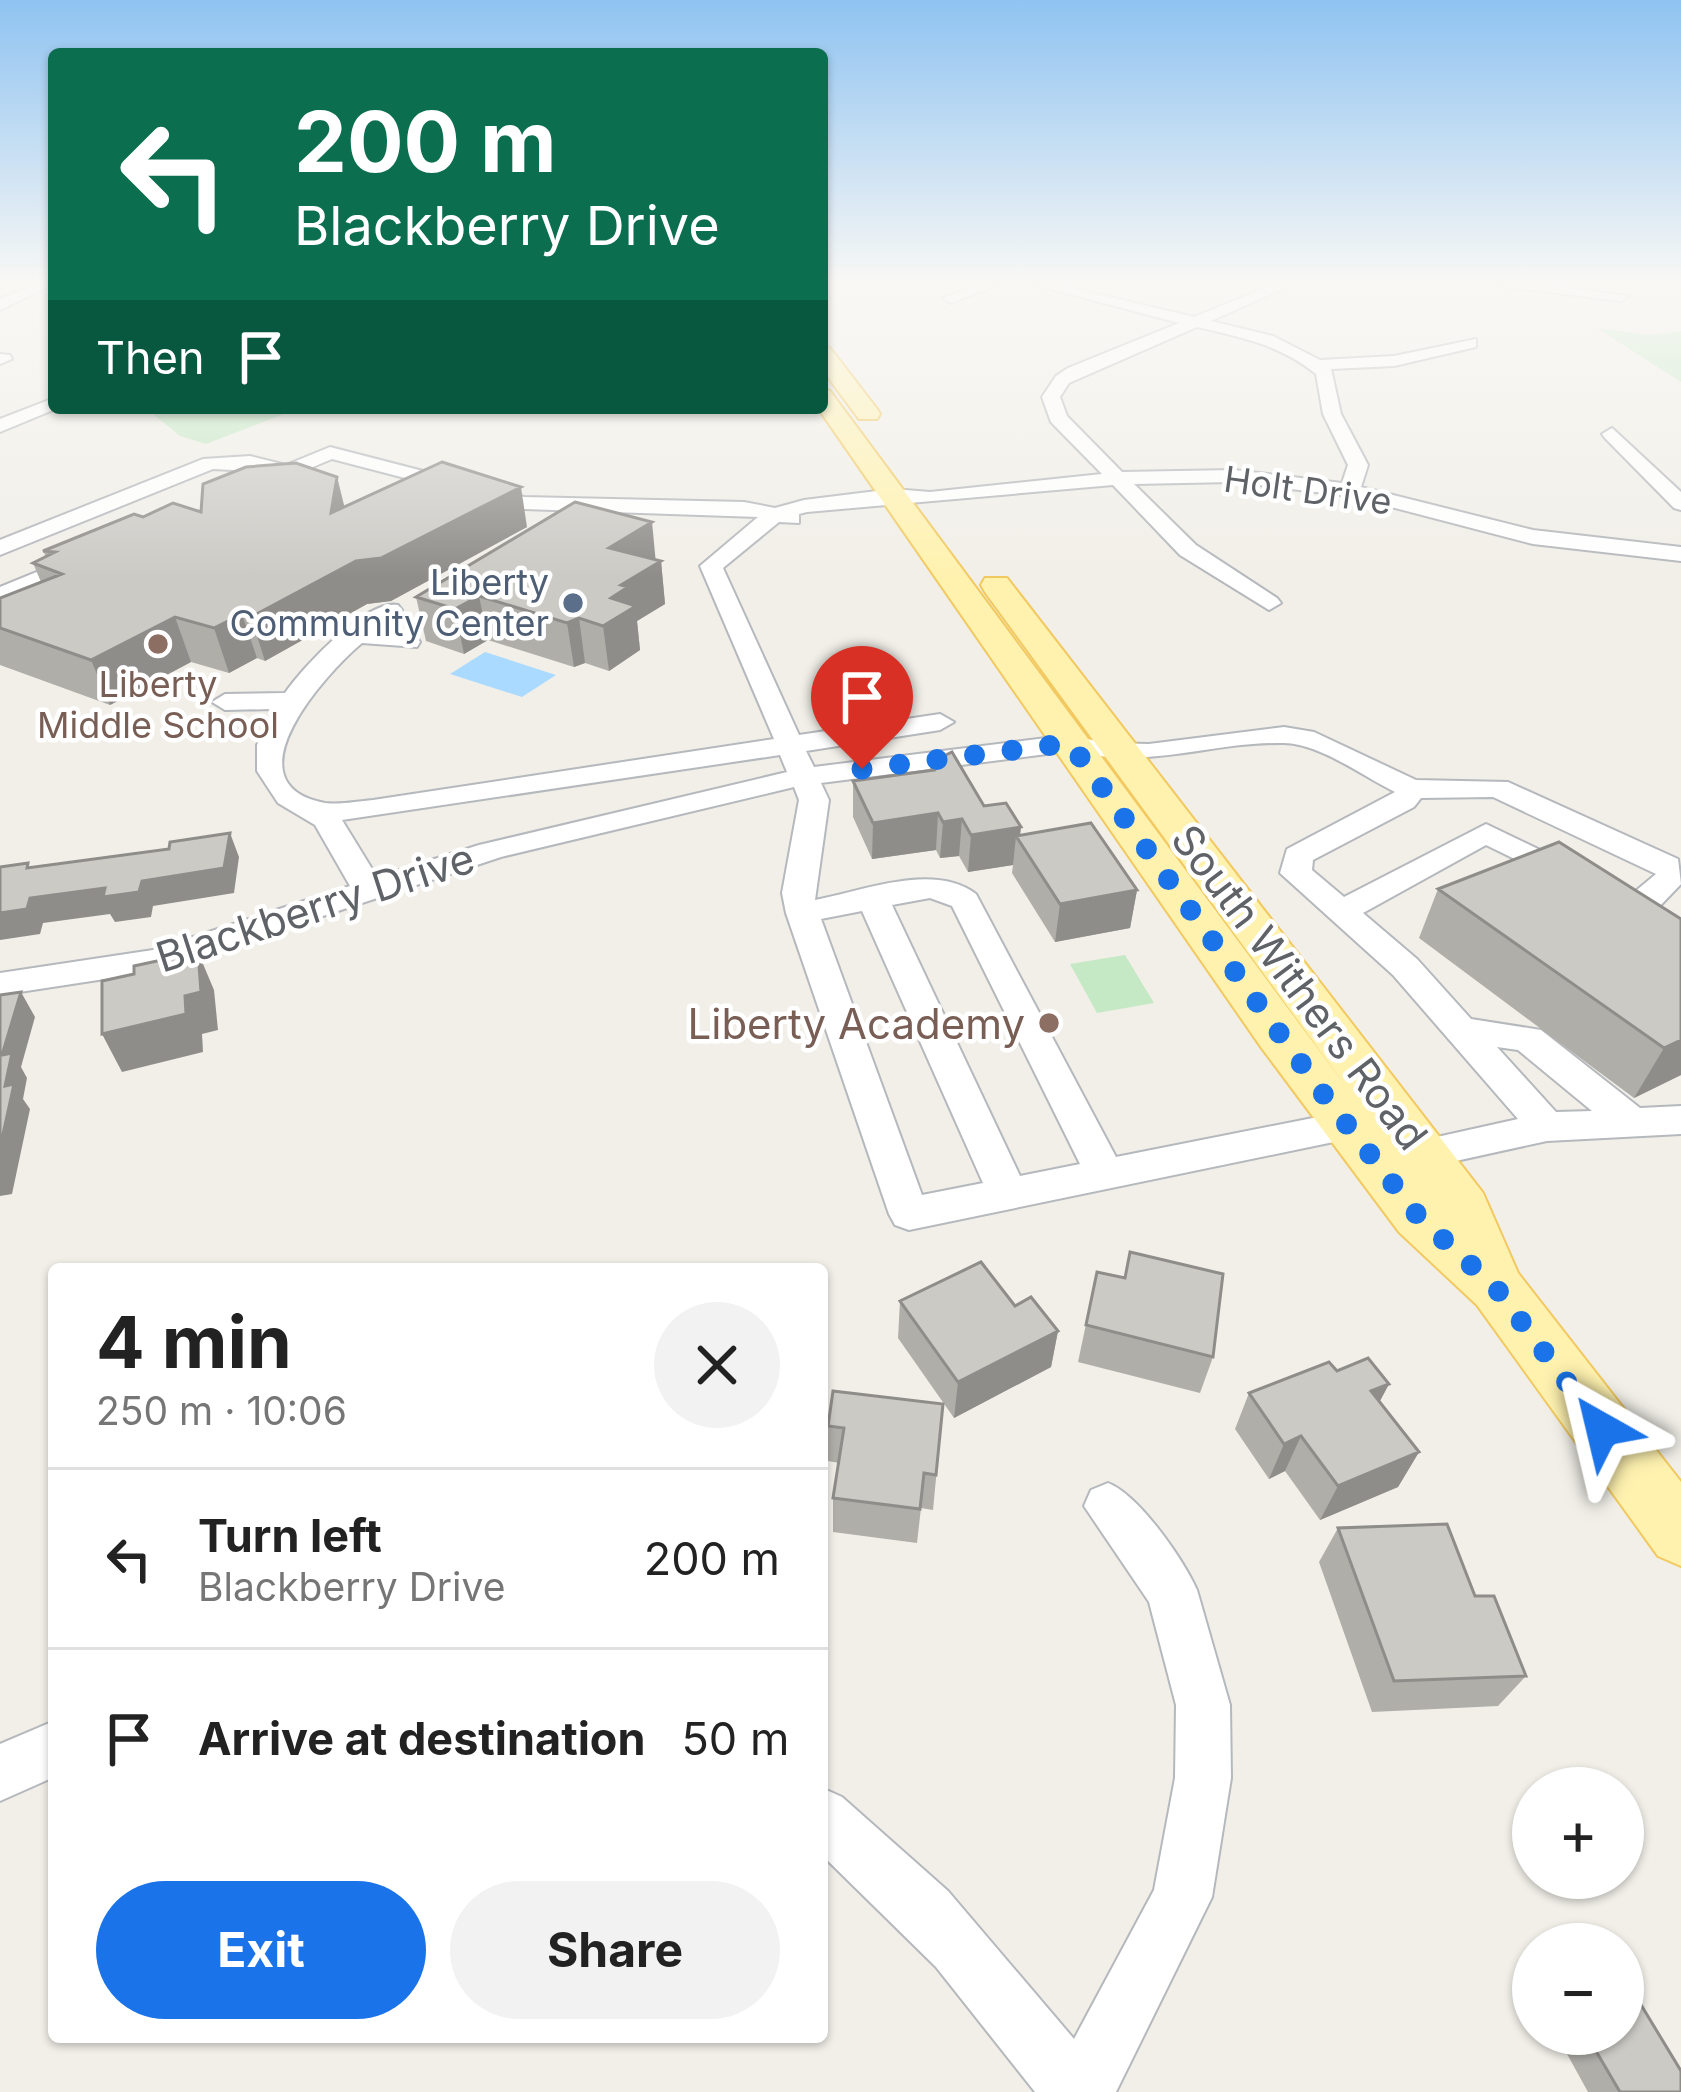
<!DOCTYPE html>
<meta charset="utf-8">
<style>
:root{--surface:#fff;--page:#f2f2f2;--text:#222;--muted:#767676;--line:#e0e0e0;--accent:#1a73e8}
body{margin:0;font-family:Inter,sans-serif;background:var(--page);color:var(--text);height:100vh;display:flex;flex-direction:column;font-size:45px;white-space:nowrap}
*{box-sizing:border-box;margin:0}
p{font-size:39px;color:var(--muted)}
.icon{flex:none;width:66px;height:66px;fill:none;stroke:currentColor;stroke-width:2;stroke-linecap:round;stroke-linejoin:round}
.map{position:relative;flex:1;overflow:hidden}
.details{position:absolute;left:48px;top:1263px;width:780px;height:780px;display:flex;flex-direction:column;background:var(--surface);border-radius:12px;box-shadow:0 3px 9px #0004}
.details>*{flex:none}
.banner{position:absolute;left:48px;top:48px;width:780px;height:366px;border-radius:12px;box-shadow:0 3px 9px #0004;background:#0b6e4f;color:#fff;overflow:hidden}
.fabs{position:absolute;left:1512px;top:1767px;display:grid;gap:24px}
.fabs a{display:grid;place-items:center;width:132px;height:132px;border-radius:50%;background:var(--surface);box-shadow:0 3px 9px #0004;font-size:60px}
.pin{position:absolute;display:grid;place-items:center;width:102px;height:102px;color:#fff;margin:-123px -51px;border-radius:50% 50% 50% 0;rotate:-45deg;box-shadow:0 0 12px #0007}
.pin .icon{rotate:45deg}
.me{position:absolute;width:132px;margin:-66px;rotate:323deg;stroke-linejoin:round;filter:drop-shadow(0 0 9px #0008)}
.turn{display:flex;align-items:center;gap:42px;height:252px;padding:0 48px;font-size:54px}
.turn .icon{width:156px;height:156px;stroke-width:2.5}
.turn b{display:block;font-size:84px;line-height:102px}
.then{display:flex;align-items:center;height:114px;padding:0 48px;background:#0003;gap:24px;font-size:45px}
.round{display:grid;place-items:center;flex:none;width:126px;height:126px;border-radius:63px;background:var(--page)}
.summary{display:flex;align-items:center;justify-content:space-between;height:204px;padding:0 48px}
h1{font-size:72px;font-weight:700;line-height:90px}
.button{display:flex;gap:24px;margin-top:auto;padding:24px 48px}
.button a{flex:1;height:138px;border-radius:72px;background:var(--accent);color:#fff;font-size:48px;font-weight:700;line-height:138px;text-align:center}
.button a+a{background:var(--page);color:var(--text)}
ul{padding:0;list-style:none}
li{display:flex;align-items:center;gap:36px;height:180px;padding:0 48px;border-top:3px solid var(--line)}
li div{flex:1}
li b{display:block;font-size:45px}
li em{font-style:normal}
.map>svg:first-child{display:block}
</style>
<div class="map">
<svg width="1681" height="2092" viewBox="0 0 1681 2092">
<rect width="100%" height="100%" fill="#f1efe8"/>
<path fill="#c5e8c5" d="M1597 328 1648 335 1681 331V382Z
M155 408H300L206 444 180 436 154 415Z
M1125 955 1154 1003 1097 1013 1070 964Z"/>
<path fill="#aadaff" d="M485 652 556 675 522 697 450 674Z"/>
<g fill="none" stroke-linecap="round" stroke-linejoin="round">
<g stroke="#b5b8bc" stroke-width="4">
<path id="minor" d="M34 285H52L0 310V299Z
M977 285H998L951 303 943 298Z
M1035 285H1059L1194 317 1272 285H1291L1211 321 1273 336 1320 360 1394 356 1476 339V347L1394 366 1331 369 1341 414 1368 465 1361 487 1533 530 1681 547V561L1533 544 1349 496 1234 482 1134 484 1196 545 1277 598 1281 603 1269 610 1180 555 1113 485 807 512 799 514V523L779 522 723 568 799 735 940 714 954 722 940 730 806 751 814 767 1070 735 1105 743 1149 744 1284 727 1314 732 1416 780 1508 782 1678 859 1681 884 1657 909 1627 914 1486 845 1363 913 1417 959 1471 1019 1541 1030 1640 1108 1681 1106V1134L1547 1141 1424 1168 1410 1163 1405 1153 1410 1143 1518 1119 1393 975 1280 873 1287 849 1395 792C1362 776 1321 744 1284 743 1207 742 1152 770 1070 751L821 783 829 800 815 900C864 891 933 862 976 894L1116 1157 1348 1111 1362 1115 1367 1125 1362 1135 1348 1139 909 1230 895 1225 889 1214 786 913 782 893 799 800 794 787 501 857 157 971 0 995V973L153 950 350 886 315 825 278 803 257 771V745L274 709 225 710 212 702 225 694 285 693C303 667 366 599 398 605L402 610 377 630 417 637 420 642 417 647 362 643C327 672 225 784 325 803 340 805 359 801 373 800L774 739 700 566 758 517 524 509 332 459 260 489 250 483 268 472 213 469 0 555V540L203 459 250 456 286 465 330 447 524 497 744 502 775 508 804 500 893 489 930 492 1102 474 1051 422 1042 397 1056 376 1068 368 1179 323ZM1197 327C1240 337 1281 345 1316 374L1323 414 1348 465 1342 483 1234 470 1122 472 1067 416 1060 397 1069 383ZM780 755 787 772 479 845 377 877 342 820ZM1493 797 1656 874 1632 894 1486 824 1344 897 1312 870 1313 860 1414 807 1421 798ZM930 898 952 906 1080 1164 1020 1176 892 905ZM862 911 983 1183 922 1195 821 919ZM1497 1047 1518 1050 1592 1111 1556 1112Z
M1491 285H1543L1629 296 1621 301Z
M0 354 10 355 12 359 0 364Z
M54 398 58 408 0 432V419Z
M1612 428 1681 492V510L1674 508 1605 438 1602 434Z
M83 553 91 555V565L0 602V587Z
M1108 1483C1139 1495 1183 1559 1197 1590L1230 1705 1231 1778 1212 1897 1116 2092H1035L936 1967 822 1855V1788L842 1797 948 1891 1074 2039 1154 1890 1175 1778 1176 1705 1149 1602 1084 1506 1091 1490Z
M54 1721V1777L0 1801V1744Z"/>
</g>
<g stroke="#f2c960" stroke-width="4">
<path id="major" d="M822 346 830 348 877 409 880 414 877 419H859L822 369Z
M822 389 830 391 1350 1092 985 592 981 585 985 578H1007L1483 1193 1518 1273 1681 1482V1566L1658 1556 1477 1305 1399 1232 1261 1047 818 408H822Z"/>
</g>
<use href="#minor" fill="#fff" fill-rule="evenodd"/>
<use href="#major" fill="#fff2af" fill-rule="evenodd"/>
</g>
<path fill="#afaea9" d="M337 477 344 507 527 527 391 601 367 604 265 661 257 658 229 673 191 662 110 705 0 665V598L41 582 33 563 46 557 43 551 143 517 201 512Z
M655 560 661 561 665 604 637 621 640 650 609 671 585 663 574 667 488 640 464 654 426 641 416 597Z
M930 763 984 806 1021 827 1020 836 1137 890 1130 928 1055 942 1012 873 1013 865 968 872 959 856 940 858 936 850 872 859 853 817V781L930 770Z
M1438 889 1681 919V1075L1634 1098 1419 938Z
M1130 1252 1213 1357 1200 1393 1078 1362 1097 1272 1124 1278Z
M900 1301 1015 1306 1058 1331 1051 1367 954 1418 898 1338Z
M1337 1371 1389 1384 1379 1402 1419 1452 1398 1487 1320 1520 1285 1471 1269 1479 1235 1429 1249 1393Z
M943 1404 933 1510 921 1508 917 1543 833 1532V1498L839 1463 828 1461V1426Z
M1338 1528 1475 1596 1526 1676 1498 1706 1372 1712 1319 1562Z
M1556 2034H1623L1681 2092H1588Z"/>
<path fill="#8f8d8a" d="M337 477 347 517 331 513Z
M521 487 527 527 391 601 367 604 265 661 251 617 356 561Z
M652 522 656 564 661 561 665 604 637 621 640 650 609 671 603 626 609 548Z
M479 596 488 640 464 654 455 609Z
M242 614 257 658 229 673 214 628Z
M175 617 191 662 110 705 91 660Z
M579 618 585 663 574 667 567 623Z
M938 813 936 850 872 859 873 823Z
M962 819 959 856 940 858 943 822Z
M1021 827 1019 842 1016 836 1013 865 968 872 971 835Z
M230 833 239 857 234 893 153 906 151 917 115 922 110 914 43 923 40 934 0 940V913L30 898 142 881Z
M1137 890 1130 928 1055 942 1060 904Z
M198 952 214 990 218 1030 202 1034 203 1052 122 1072 102 1034Z
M21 992 35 1017 21 1067 27 1078 23 1099 30 1109 12 1194 0 1196V1148L5 1086 2 1055Z
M1681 1040V1075L1634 1098 1664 1048Z
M1058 1331 1051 1367 954 1418 958 1382Z
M1389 1384 1370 1420 1371 1391Z
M1301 1436 1285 1471 1269 1479 1284 1444Z
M1419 1452 1398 1487 1320 1520 1338 1486Z"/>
<path fill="#cccac5" stroke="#8f8d8a" stroke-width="3" d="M442 462 521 487 381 558 356 561 251 617 242 614 214 628 175 617 91 660 0 628V598L62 574 33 563 55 552 43 551 134 514 143 517 173 503 201 512 203 484 246 467 296 463 337 477 331 513Z
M575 502 652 522 609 548 661 561 621 585 628 587 611 598 636 606 603 626 579 618 567 623 479 596 455 609 416 597Z
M952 752 984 806 1006 803 1021 827 971 835 962 819 943 822 938 813 873 823 853 781 934 770 930 763Z
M1091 823 1137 890 1060 904 1016 836Z
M230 833 224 868 142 881 139 892 103 897 105 888 30 898 27 909 0 913V867L28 863 27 868 169 849 170 842Z
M1559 842 1681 919V1040L1664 1048 1438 889Z
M198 952 201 992 185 996 186 1014 102 1034V981L134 974V966Z
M21 992 2 1055 12 1053 5 1086 14 1084 0 1148V995Z
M1130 1252 1223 1274 1213 1357 1086 1325 1097 1272 1125 1278Z
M981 1262 1015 1306 1031 1297 1058 1331 958 1382 900 1301Z
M1368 1358 1389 1384 1371 1391 1419 1452 1338 1486 1301 1436 1284 1444 1249 1393 1329 1362 1337 1371Z
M833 1391 943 1404 936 1475 924 1473 920 1509 833 1498 844 1428 828 1426Z
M1447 1524 1475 1596H1494L1526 1676 1394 1681 1338 1528Z
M1623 1975 1681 2071V2092H1620L1586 2034H1623Z"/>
<linearGradient id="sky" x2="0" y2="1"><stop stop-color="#8fc3f1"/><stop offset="0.49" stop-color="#f9f8f5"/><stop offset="1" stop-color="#f9f8f5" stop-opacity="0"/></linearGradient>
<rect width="1681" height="577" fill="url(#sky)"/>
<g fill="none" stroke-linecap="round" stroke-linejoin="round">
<path stroke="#1a73e8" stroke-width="21" stroke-dasharray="0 37.8" d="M862 769 1070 743 1324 1095 1418 1216 1496 1288 1602 1429"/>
</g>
<circle fill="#5c6f8a" stroke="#fff" stroke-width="4.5" cx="573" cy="603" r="12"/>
<g fill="#8d6e63" stroke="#fff" stroke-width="4.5">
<circle cx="158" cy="644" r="12"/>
<circle cx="1049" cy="1023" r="12"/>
</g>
<g text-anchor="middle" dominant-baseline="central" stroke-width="9" stroke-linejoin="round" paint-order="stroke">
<g font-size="36" fill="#5f6368" stroke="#fff">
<text transform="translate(1308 490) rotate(8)">Holt Drive</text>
</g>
<g font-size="36" fill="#4e5e75" stroke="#fff" text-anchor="end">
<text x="549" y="582">Liberty<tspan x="549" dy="41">Community Center</tspan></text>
</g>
<g font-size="36" fill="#785e54" stroke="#fff">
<text x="158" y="684">Liberty<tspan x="158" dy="41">Middle School</tspan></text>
</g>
<g font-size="42" fill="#5f6368" stroke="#fff">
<text transform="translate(315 907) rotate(-18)">Blackberry Drive</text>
<text transform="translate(1300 987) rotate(53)">South Withers Road</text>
</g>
<g font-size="42" fill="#785e54" stroke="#fff" text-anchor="end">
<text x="1025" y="1023">Liberty Academy</text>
</g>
</g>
</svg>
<div class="fabs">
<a>+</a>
<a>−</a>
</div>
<div class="pin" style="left:862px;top:769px;background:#d93025"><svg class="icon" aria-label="arrive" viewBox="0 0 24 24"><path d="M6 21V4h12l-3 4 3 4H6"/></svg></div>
<svg class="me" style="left:1602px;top:1429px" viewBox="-20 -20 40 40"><path d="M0-17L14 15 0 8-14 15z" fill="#1a73e8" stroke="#fff" stroke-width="4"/></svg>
<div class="banner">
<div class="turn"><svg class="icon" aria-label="left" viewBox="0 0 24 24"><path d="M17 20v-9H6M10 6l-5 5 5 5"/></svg><div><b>200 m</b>Blackberry Drive</div></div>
<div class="then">Then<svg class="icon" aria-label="arrive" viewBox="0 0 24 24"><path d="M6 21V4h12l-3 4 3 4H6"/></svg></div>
</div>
<section class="details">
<div class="summary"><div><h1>4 min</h1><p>250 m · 10:06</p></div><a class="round"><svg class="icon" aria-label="close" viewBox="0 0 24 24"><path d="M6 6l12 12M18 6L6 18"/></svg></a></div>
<ul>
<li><svg class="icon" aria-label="left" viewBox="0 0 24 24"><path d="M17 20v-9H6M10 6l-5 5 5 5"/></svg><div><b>Turn left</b><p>Blackberry Drive</p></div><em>200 m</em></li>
<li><svg class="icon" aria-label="arrive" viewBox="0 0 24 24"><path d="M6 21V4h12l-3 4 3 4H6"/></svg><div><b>Arrive at destination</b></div><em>50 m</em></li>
</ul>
<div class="button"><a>Exit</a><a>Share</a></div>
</section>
</div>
